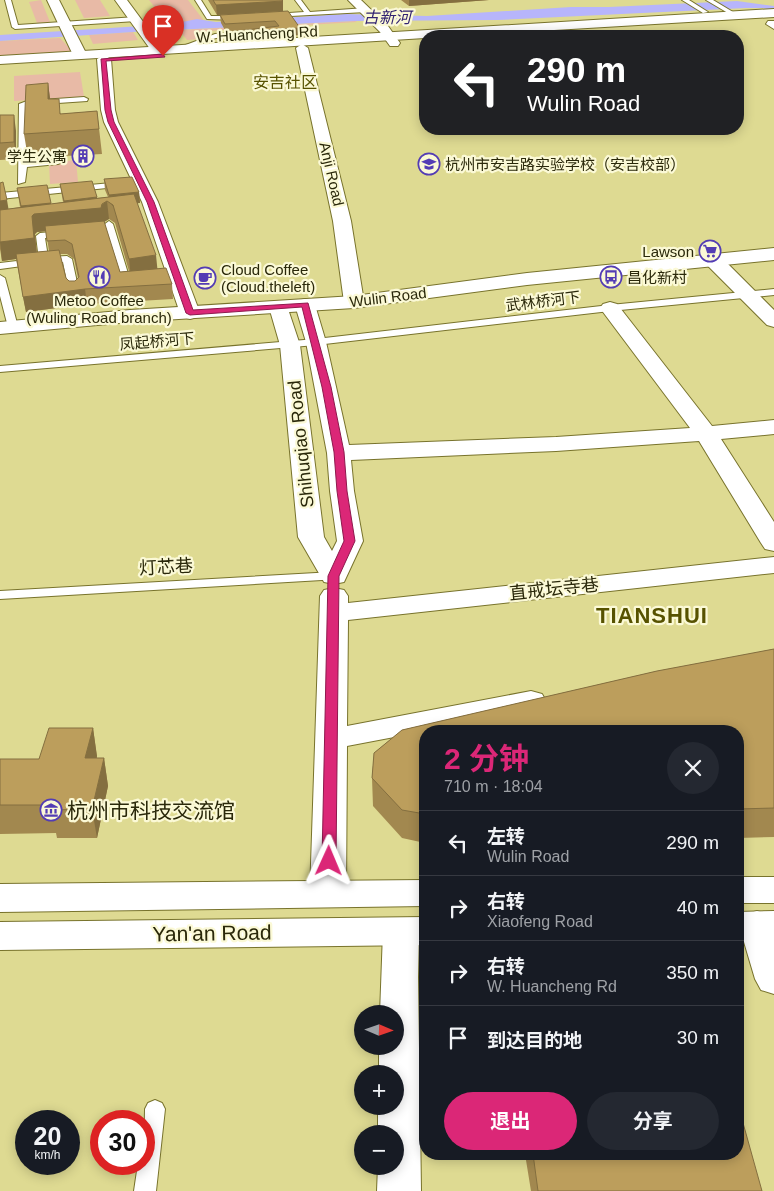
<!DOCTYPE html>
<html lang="zh">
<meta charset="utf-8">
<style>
:root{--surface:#171b24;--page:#242831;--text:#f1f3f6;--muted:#9ea1a6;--line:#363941;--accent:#db2777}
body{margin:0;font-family:Arial,"Noto Sans SC",sans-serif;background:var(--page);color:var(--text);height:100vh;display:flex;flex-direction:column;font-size:19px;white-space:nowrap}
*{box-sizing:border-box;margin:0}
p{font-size:16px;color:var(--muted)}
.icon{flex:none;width:28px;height:28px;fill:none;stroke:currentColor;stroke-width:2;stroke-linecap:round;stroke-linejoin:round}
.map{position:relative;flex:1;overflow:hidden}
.side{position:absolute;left:419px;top:725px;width:325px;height:435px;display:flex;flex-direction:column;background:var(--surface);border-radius:20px;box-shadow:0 2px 12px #0003}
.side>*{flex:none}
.guide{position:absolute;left:419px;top:30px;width:325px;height:105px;border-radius:20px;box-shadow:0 2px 12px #0003;background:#202124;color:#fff;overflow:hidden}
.needle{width:32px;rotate:92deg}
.buttons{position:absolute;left:354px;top:1005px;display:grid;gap:10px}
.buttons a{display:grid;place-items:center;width:50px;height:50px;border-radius:50%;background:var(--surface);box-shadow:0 2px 12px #0003;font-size:25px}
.speed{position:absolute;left:15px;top:1110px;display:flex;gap:10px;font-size:25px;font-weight:700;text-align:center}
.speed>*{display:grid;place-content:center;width:65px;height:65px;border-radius:50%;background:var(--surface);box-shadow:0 2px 12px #0003;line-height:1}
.speed small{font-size:12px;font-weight:400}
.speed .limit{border:8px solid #d22;background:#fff;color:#111}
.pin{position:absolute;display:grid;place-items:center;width:42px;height:42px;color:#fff;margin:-51px -21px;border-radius:50% 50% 50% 0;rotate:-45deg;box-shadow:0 0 5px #0007}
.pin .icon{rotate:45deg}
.me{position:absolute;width:55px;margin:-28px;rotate:1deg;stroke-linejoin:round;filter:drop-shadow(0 0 4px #0008)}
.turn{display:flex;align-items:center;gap:18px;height:105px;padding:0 25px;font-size:22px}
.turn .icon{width:65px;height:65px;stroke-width:2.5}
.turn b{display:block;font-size:35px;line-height:42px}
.round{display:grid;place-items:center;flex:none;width:52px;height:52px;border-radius:26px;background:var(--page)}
.summary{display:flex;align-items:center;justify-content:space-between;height:85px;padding:0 25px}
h1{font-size:30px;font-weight:700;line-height:38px;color:var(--accent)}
.action{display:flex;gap:10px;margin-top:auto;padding:10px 25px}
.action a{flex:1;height:58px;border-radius:30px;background:var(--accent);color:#fff;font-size:20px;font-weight:700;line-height:58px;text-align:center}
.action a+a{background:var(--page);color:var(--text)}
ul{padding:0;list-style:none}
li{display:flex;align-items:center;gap:15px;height:65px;padding:0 25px;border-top:1px solid var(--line)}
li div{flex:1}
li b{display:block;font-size:19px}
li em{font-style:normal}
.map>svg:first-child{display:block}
</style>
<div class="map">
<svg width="774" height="1191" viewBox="0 0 774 1191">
<rect width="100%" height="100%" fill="#deda92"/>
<path fill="#e8baa6" d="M41 0 50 22 37 23 29 2Z
M75 0H100L110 16 84 18Z
M149 0H188L205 22 169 25Z
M355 21 357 22 207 31V36L199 39 187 40 179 30Z
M133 32 138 40 93 44 89 35Z
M60 38 73 52 0 57V41Z
M80 72 84 97 14 101V76Z
M76 160 78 182 50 184 49 163Z"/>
<path fill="#b7b5fb" d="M737 1 774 6V11L763 8H746L498 20 355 21 133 32 0 41V35L173 24 197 19 216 22 345 14 427 16 571 7H609Z"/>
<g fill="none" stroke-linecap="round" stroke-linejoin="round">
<g stroke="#78732c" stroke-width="2">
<path id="service" d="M5 0H11L18 25 136 17 139 19 136 21 15 29 12 27Z
M195 0H201L211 16H238L241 18 238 20 207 19Z
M295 0H301L310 12 366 8 369 10 366 12 272 17 274 14 304 12Z
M682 0H689L708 12 703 13Z
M706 0H713L738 15 733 16Z
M249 32 251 35 216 38 180 50 175 49 215 34Z
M84 97 88 99 87 101 29 105 26 107V162L58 160 62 162 58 164 27 167 25 182 18 184 19 104 27 101Z
M123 182H126V186L0 199V193Z
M109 221 113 224 130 280H135V284L126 286 121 283 105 224Z
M65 231 69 234 68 236 45 238 48 257 67 256 72 259 79 292 74 295 69 292 63 262 44 263 39 260 36 236 40 233Z
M34 259 37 260V264L0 269V263Z
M0 275 5 278 18 327 17 329 13 330 8 327 0 296Z
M774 289V295L610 311 316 345 0 372V366L316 339 610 305Z
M334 572 339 573 341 576 339 579 0 599V591Z
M155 1100 162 1103 165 1109 156 1191H134L138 1164H144L145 1109 148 1103Z"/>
</g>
<g stroke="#78732c" stroke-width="2">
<path id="minor" d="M47 0H59L87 55 85 58H75L73 55Z
M115 0H127L164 50 163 53H153Z
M768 21H774V29L766 24Z
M302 44 308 48 351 221 364 302 361 306 354 308 347 306 344 302 333 221 296 48Z
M104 55 111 59 115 110 118 122 158 202 200 313 197 317 190 319 183 317 180 313 142 202 104 122 101 110 97 59Z
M712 253 719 255 774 310V327L767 325 705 263 703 259 705 255Z
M305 299 312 301 315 305 326 342 349 445 556 437 690 428 600 308 603 304 610 302 617 304 712 426 774 420V434L721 439 774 522V551L765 549 761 543 699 441 556 451 351 460 354 491 363 541 344 582 334 584 324 582 298 537 280 345 269 307 272 303 279 301 286 303 300 345 324 537 332 551 337 541 330 491 327 453 306 342 295 305 298 301Z
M774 557V573L348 620 347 726 531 691 542 694 546 701 542 708 531 711 347 746 346 894 341 904 328 907 315 904 310 894 320 596 324 590 334 588 344 590 348 596V603Z
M757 911 770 915 774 923V994L761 990 755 979 739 925 744 915Z"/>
</g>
<g stroke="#78732c" stroke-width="2">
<path id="tertiary" d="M348 0H361L388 26 400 43 398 46H390L380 32Z
M774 248V260L527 285 354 308 130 322 0 334V322L130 310 354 296 527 273Z
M401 918 414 922 419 932 418 977 421 1191H377L378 1166H395V1134H378V1106H395V1074H379V1046H395V1014H380L383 932 388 922Z"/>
</g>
<g stroke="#78732c" stroke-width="2">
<path id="secondary" d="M738 877H774V903H738Z
M425 880V906L0 912V884Z
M774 911V939L738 940V912Z
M425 917V945L0 950V922Z"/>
</g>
<g stroke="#78732c" stroke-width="2">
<path id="primary" d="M774 9V17L452 36H425V38L0 64V56Z"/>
</g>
<use href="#service" fill="#fff" fill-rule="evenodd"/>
<use href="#minor" fill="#fff" fill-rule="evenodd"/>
<use href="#tertiary" fill="#fff" fill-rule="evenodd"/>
<use href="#secondary" fill="#fff" fill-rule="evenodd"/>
<use href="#primary" fill="#fff" fill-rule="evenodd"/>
</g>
<path fill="#a2884f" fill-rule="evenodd" d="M208 0H282L283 1V11L300 28V35L231 40 243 31 226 32 221 23 220 15 255 13 217 15Z
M401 0H489L409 6Z
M48 83 50 99 61 114 97 111 102 154 28 158 24 134Z
M0 115 16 131V159L0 160Z
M104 179 139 192 140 203H137L157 268 172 284 173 299 87 304 26 312 16 259 2 261 0 249V183L8 209 20 207 17 188 51 204 63 202 60 184 97 197V198L108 197 105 190ZM109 219 115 223 129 271 120 272 104 222ZM46 231 49 251 37 252 35 234 37 232ZM60 254H67L74 259 78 278 75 281H69L66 278Z
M774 649V837L738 838V731H425V843L402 838 373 806 372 778 374 753 402 730 657 671Z
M93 728 97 758H104L108 786 97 838H57L56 833 0 834V759H39Z
M525 1154H738L762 1191H531Z"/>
<path fill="#846f40" d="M409 0H489L409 6Z
M283 1V11L217 15 216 5Z
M300 28V35L231 40 230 32Z
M48 83 51 106 48 99Z
M14 115 16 131V159L14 142Z
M139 192 140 203 113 206 110 203 109 195Z
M97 197 99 207 107 201 109 219 104 222V226L37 232 35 234 37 256 2 261 0 242 22 217 21 206 51 203 53 212 65 211 64 201Z
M7 200 10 218 0 220V201Z
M156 255 158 275 131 278 129 259Z
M85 289 87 304 26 312 23 297Z
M93 728 97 756 90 786 85 758Z
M104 758 108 786 97 838 92 809Z"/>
<path fill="#bc9e5c" stroke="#846f40" d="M213 0H282L283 1 216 5Z
M288 11 300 28 230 32 279 26 275 21 225 24 220 15Z
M48 83V99H59L60 114 97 111 99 129 24 134 26 85Z
M0 115H14V142L0 143Z
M132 177 139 192 109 195 104 179Z
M92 181 97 197 64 201 60 184Z
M3 182 7 200 0 201V183Z
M47 185 51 203 21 206 17 188Z
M134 194 156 255 129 259 113 205 107 201 102 204 101 208 34 214 32 216 34 238 0 242V210Z
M104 221 120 272 166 268 172 284 85 289 23 297 16 254 59 250 66 278 69 281H75L79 277 72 244 65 240 47 241 45 226Z
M774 649V808L738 809V731H425V814L402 810 372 778 374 753 402 730 657 671Z
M49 728H93L85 758H104L92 809 51 810 53 805H0V759H39Z
M738 1105 762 1191H538L533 1154H738Z"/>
<path fill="#db2777" stroke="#8e194d" d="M163 54 165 57 106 61 111 110 114 122 154 202 193 310 308 303 331 387 344 452 347 491 355 541 339 576 336 861 334 865 329 866 324 865 322 861 328 576 344 541 337 491 334 452 322 387 302 307 190 315 186 313 147 202 108 122 105 110 101 59Z"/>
<defs>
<g id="building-ring" transform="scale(1.125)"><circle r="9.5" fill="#fbf9d6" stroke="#533cb4" stroke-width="1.5"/><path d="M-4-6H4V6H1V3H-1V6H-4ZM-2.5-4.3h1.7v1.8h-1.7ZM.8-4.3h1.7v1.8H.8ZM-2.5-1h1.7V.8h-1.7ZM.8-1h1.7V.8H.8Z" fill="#533cb4"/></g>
<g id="school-ring" transform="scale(1.125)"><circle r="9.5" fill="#fbf9d6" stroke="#533cb4" stroke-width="1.5"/><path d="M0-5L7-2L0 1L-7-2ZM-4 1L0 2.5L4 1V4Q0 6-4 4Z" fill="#533cb4"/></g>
<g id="supermarket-ring" transform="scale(1.125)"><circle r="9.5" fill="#fbf9d6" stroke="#533cb4" stroke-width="1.5"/><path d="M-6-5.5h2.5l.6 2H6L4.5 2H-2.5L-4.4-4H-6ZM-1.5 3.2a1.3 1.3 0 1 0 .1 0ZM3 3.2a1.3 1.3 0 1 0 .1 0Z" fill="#533cb4"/></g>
<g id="restaurant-ring" transform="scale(1.125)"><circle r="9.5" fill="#fbf9d6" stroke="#533cb4" stroke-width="1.5"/><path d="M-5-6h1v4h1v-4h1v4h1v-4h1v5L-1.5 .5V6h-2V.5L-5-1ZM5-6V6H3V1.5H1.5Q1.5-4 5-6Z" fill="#533cb4"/></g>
<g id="bus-ring" transform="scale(1.125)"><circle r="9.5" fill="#fbf9d6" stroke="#533cb4" stroke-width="1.5"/><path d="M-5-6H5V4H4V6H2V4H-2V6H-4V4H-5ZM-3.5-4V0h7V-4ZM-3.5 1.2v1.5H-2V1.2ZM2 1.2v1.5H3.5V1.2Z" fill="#533cb4"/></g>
<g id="cafe-ring" transform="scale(1.125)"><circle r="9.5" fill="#fbf9d6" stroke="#533cb4" stroke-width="1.5"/><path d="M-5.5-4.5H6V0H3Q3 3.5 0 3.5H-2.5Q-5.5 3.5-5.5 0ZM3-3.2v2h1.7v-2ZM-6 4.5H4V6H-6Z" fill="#533cb4"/></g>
<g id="museum-ring" transform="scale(1.125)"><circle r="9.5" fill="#fbf9d6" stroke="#533cb4" stroke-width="1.5"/><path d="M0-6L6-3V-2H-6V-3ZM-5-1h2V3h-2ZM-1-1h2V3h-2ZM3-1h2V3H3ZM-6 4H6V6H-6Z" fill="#533cb4"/></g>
</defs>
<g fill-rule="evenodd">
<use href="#building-ring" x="83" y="156"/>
<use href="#school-ring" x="429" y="164"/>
<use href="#supermarket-ring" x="710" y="251"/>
<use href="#restaurant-ring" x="99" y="277"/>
<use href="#bus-ring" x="611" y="277"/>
<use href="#cafe-ring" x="205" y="278"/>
<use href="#museum-ring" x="51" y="810"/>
</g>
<g text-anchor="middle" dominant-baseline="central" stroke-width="4.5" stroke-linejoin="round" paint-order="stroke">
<g font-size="15" fill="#2a280a" stroke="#fbf9d6">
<text transform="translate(257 34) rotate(-3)">W. Huancheng Rd</text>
<text transform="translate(332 174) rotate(77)">Anji Road</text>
<text transform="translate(388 297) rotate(-7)">Wulin Road</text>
<text transform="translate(543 301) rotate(-7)">武林桥河下</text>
<text transform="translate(157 341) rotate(-5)">凤起桥河下</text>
</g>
<g font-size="15" fill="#2a280a" stroke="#fbf9d6" text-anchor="start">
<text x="67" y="156" text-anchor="end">学生公寓</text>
<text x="445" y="164">杭州市安吉路实验学校（安吉校部）</text>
<text x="694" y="251" text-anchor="end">Lawson</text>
<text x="221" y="269">Cloud Coffee<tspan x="221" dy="17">(Cloud.theleft)</tspan></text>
<text x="627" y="277">昌化新村</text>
<text x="99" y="300" text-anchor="middle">Metoo Coffee<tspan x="99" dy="17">(Wuling Road branch)</tspan></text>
</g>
<g font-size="16" font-style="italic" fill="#312271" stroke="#fbf9d6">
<text x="387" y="17">古新河</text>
</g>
<g font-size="16" fill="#575200" stroke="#fbf9d6">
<text x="285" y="82">安吉社区</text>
</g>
<g font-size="18" fill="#2a280a" stroke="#fbf9d6">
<text transform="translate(301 444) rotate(-96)">Shihuqiao Road</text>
<text transform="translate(166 567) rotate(-3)">灯芯巷</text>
<text transform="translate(554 589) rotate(-6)">直戒坛寺巷</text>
</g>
<g font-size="21" fill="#2a280a" stroke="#fbf9d6" text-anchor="start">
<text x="67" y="810">杭州市科技交流馆</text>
</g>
<g font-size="21" fill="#2a280a" stroke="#fbf9d6">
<text transform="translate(212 933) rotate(-1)">Yan'an Road</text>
</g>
<g font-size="22" font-weight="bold" letter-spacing="1" fill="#575200" stroke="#fbf9d6">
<text x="652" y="615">TIANSHUI</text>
</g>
</g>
</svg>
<div class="buttons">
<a><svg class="needle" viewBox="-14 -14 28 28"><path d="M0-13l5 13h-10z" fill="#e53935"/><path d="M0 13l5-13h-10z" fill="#9ea1a6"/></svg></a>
<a>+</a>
<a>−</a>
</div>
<div class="speed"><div>20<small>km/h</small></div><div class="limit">30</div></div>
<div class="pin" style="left:163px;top:56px;background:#d93025"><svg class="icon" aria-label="arrive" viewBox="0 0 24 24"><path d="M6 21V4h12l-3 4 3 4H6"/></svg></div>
<svg class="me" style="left:329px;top:861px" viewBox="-20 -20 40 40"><path d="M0-17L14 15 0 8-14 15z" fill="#db2777" stroke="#fff" stroke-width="4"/></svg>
<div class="guide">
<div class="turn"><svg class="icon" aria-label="left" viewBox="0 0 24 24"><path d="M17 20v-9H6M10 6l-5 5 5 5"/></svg><div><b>290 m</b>Wulin Road</div></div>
</div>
<section class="side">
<div class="summary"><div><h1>2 分钟</h1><p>710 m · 18:04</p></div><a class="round"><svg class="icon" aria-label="close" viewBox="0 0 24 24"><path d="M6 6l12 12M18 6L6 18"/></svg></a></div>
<ul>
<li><svg class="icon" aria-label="left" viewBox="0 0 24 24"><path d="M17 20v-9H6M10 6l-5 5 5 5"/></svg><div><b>左转</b><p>Wulin Road</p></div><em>290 m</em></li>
<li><svg class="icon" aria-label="right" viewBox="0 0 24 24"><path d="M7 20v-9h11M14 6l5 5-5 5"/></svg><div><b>右转</b><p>Xiaofeng Road</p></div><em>40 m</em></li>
<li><svg class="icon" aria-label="right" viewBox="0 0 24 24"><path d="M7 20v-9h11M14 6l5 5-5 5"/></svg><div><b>右转</b><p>W. Huancheng Rd</p></div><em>350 m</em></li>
<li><svg class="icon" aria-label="arrive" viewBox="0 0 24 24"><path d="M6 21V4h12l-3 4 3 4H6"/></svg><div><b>到达目的地</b></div><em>30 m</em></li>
</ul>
<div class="action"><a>退出</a><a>分享</a></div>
</section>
</div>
